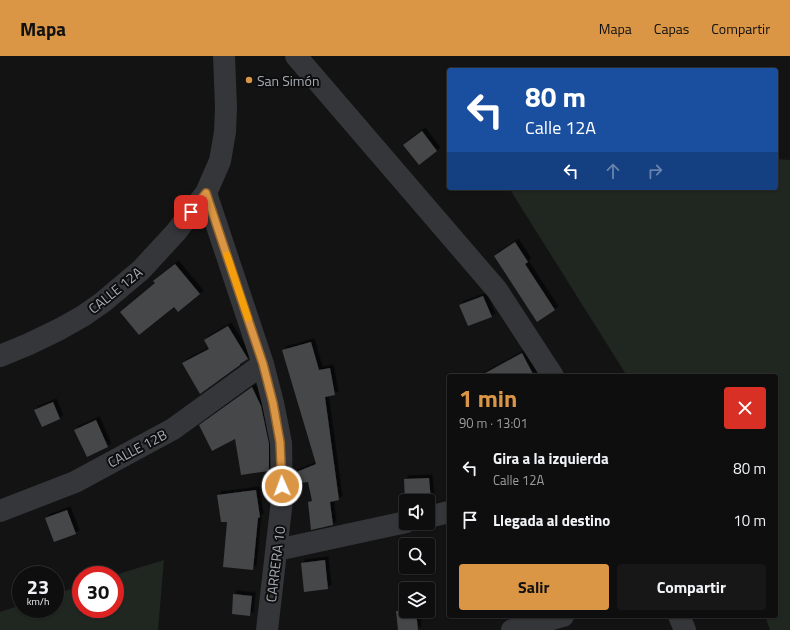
<!DOCTYPE html>
<html lang="es">
<meta charset="utf-8">
<style>
:root{--surface:#0e0e0f;--page:#171718;--text:#f1f3f6;--muted:#9b9c9e;--line:#2e2e2f;--accent:#da9645}
body{margin:0;font-family:"Titillium Web",sans-serif;background:var(--page);color:var(--text);height:100vh;display:flex;flex-direction:column;font-size:15px;white-space:nowrap}
*{box-sizing:border-box;margin:0}
p{font-size:13px;color:var(--muted)}
.icon{flex:none;width:22px;height:22px;fill:none;stroke:currentColor;stroke-width:2;stroke-linecap:round;stroke-linejoin:round}
.map{position:relative;flex:1;overflow:hidden}
.panel{position:absolute;left:447px;top:318px;width:331px;height:244px;display:flex;flex-direction:column;background:var(--surface);border-radius:4px;box-shadow:0 1px 3px #0004,0 0 0 1px var(--line)}
.panel>*{flex:none}
.guide{position:absolute;left:447px;top:12px;width:331px;height:122px;border-radius:4px;box-shadow:0 1px 3px #0004,0 0 0 1px var(--line);background:#1a4fa0;color:#fff;overflow:hidden}
.controls{position:absolute;left:399px;top:438px;display:grid;gap:8px}
.controls a{display:grid;place-items:center;width:36px;height:36px;border-radius:4px;background:var(--surface);box-shadow:0 1px 3px #0004,0 0 0 1px var(--line);font-size:20px}
.speed{position:absolute;left:12px;top:510px;display:flex;gap:8px;font-size:20px;font-weight:700;text-align:center}
.speed>*{display:grid;place-content:center;width:52px;height:52px;border-radius:50%;background:var(--surface);box-shadow:0 1px 3px #0004,0 0 0 1px var(--line);line-height:1}
.speed small{font-size:10px;font-weight:400}
.speed .limit{border:6px solid #d22;background:#fff;color:#111}
.pin{position:absolute;display:grid;place-items:center;width:34px;height:34px;color:#fff;margin:-17px;border-radius:8px;box-shadow:0 2px 6px #0006}
.me{position:absolute;width:44px;margin:-22px;rotate:358deg;stroke-linejoin:round;filter:drop-shadow(0 0 3px #0008)}
.turn{display:flex;align-items:center;gap:14px;height:84px;padding:0 12px;font-size:18px}
.turn .icon{width:52px;height:52px;stroke-width:2.5}
.turn b{display:block;font-size:28px;line-height:34px}
.lanes{display:flex;align-items:center;height:38px;padding:0 12px;background:#0003;justify-content:center;gap:20px;direction:ltr}
.lanes .off{opacity:.35}
.round{display:grid;place-items:center;flex:none;width:42px;height:42px;border-radius:4px;background:var(--page)}
.summary{display:flex;align-items:center;justify-content:space-between;height:68px;padding:0 12px}
h1{font-size:24px;font-weight:700;line-height:30px;color:var(--accent)}
.button{display:flex;gap:8px;margin-top:auto;padding:8px 12px}
.button a{flex:1;height:46px;border-radius:4px;background:var(--accent);color:#111;font-size:16px;font-weight:700;line-height:46px;text-align:center}
.button a+a{background:var(--page);color:var(--text)}
ul{padding:0;list-style:none}
li{display:flex;align-items:center;gap:12px;height:52px;padding:0 12px}
li div{flex:1}
li b{display:block;font-size:15px}
li em{font-style:normal}
header{display:flex;align-items:center;gap:24px;box-sizing:border-box;height:56px;padding:0 20px;background:var(--accent);color:#111}
header strong{font-size:19px}
nav{display:flex;gap:22px;margin-inline-start:auto;font-size:14px}
.map>svg:first-child{display:block}
</style>
<header>
<strong>Mapa</strong>
<nav><a>Mapa</a><a>Capas</a><a>Compartir</a></nav>
</header>
<div class="map">
<svg width="790" height="574" viewBox="0 0 790 574">
<defs>
<filter id="shadow"><feDropShadow dx="3.5" dy="-3.5" stdDeviation="0" flood-color="#0009"/></filter>
</defs>
<rect width="100%" height="100%" fill="#131314"/>
<path fill="#202620" d="M776 103 790 104V574H770L765 560H776V320H627L509 132H776Z
M164 504 158 574H0V556L21 549V553H55V538L81 530V553H115V519Z"/>
<path fill="#454649" filter="url(#shadow)" d="M422 75 437 95 419 109 403 89Z
M515 186 528 206 525 208 555 254 537 266 494 200Z
M175 208 200 238 178 256 174 251 139 279 120 256 155 227 153 225Z
M483 240 492 261 468 270 459 249Z
M228 270 248 303 240 308V309L200 338 182 307 209 293 204 284Z
M311 286 319 314 330 312 335 339 325 341 339 444 330 446 333 469 311 474 308 446 312 445 308 426 294 428V417L316 408 282 294Z
M522 297 534 320H480Z
M252 331 261 350 269 388V415L241 419 235 383 212 395 199 369Z
M53 346 60 363 42 371 34 354Z
M96 364 108 391 87 401 74 374Z
M429 422 431 444 406 445V446H405L404 423Z
M256 434 260 461 258 462 253 514 223 511 227 466H221L217 439Z
M67 454 76 478 54 486 45 462Z
M325 504 328 533 304 536 301 507Z
M233 538 252 540 250 560 232 558Z
M396 555H416L418 574H398Z"/>
<g fill="none" stroke-linecap="round" stroke-linejoin="round">
<path stroke="#353639" stroke-width="22" d="M296 0 497 234 553 320
M206 137 263 308 273 347 281 387 282 444 267 574
M0 300 29 288 60 273 83 260 103 246 141 214 176 176 206 137 220 105 225 76 226 51 224 0
M0 455 75 426 173 373 263 308
M428 461 449 456
M277 494 406 466
M679 560 685 574
M512 574 563 560"/>
</g>
<g fill="none" stroke-linecap="round" stroke-linejoin="round">
<g stroke="#8e622d" stroke-width="10">
<path id="route" d="M191 156 206 137 263 308 273 347 280 386 282 430"/>
</g>
<use href="#route" stroke="#da9645" stroke-width="7"/>
<path stroke="#f59e0b" stroke-width="7" d="M227 199 248 262"/>
</g>
<circle fill="#da9645" stroke="#0e0e0f" stroke-width="1.5" cx="249" cy="24" r="4"/>
<g text-anchor="middle" dominant-baseline="central" stroke-width="4" stroke-linejoin="round" paint-order="stroke">
<g font-size="14" fill="#a6acb3" stroke="#0e0e0f" text-anchor="start">
<text x="257" y="24">San Simón</text>
</g>
<g font-size="14" fill="#a6acb3" stroke="#0e0e0f">
<text transform="translate(115 234) rotate(-39)">CALLE 12A</text>
<text transform="translate(137 392) rotate(-28)">CALLE 12B</text>
<text transform="translate(275 508) rotate(-83)">CARRERA 10</text>
</g>
</g>
</svg>
<div class="controls">
<a><svg class="icon" aria-label="sound" viewBox="0 0 24 24"><path d="M4 9h4l5-4v14l-5-4H4zM17 9q2 3 0 6"/></svg></a>
<a><svg class="icon" aria-label="search" viewBox="0 0 24 24"><circle cx="10" cy="10" r="6"/><path d="M15 15l6 6"/></svg></a>
<a><svg class="icon" aria-label="layers" viewBox="0 0 24 24"><path d="M12 4l9 5-9 5-9-5zM3 14l9 5 9-5"/></svg></a>
</div>
<div class="speed"><div>23<small>km/h</small></div><div class="limit">30</div></div>
<div class="pin" style="left:191px;top:156px;background:#d93025"><svg class="icon" aria-label="arrive" viewBox="0 0 24 24"><path d="M6 21V4h12l-3 4 3 4H6"/></svg></div>
<svg class="me" style="left:282px;top:430px" viewBox="-20 -20 40 40"><circle r="17" fill="#da9645" stroke="#fff" stroke-width="3"/><path d="M0-11L8 9 0 5-8 9z" fill="#fff"/></svg>
<div class="guide">
<div class="turn"><svg class="icon" aria-label="left" viewBox="0 0 24 24"><path d="M17 20v-9H6M10 6l-5 5 5 5"/></svg><div><b>80 m</b>Calle 12A</div></div>
<div class="lanes"><svg class="icon" aria-label="left" viewBox="0 0 24 24"><path d="M17 20v-9H6M10 6l-5 5 5 5"/></svg><svg class="icon off" aria-label="ahead" viewBox="0 0 24 24"><path d="M12 20V5M6 11l6-6 6 6"/></svg><svg class="icon off" aria-label="right" viewBox="0 0 24 24"><path d="M7 20v-9h11M14 6l5 5-5 5"/></svg></div>
</div>
<section class="panel">
<div class="summary"><div><h1>1 min</h1><p>90 m · 13:01</p></div><a class="round" style="background:#d93025;color:#fff"><svg class="icon" aria-label="close" viewBox="0 0 24 24"><path d="M6 6l12 12M18 6L6 18"/></svg></a></div>
<ul>
<li><svg class="icon" aria-label="left" viewBox="0 0 24 24"><path d="M17 20v-9H6M10 6l-5 5 5 5"/></svg><div><b>Gira a la izquierda</b><p>Calle 12A</p></div><em>80 m</em></li>
<li><svg class="icon" aria-label="arrive" viewBox="0 0 24 24"><path d="M6 21V4h12l-3 4 3 4H6"/></svg><div><b>Llegada al destino</b></div><em>10 m</em></li>
</ul>
<div class="button"><a>Salir</a><a>Compartir</a></div>
</section>
</div>
